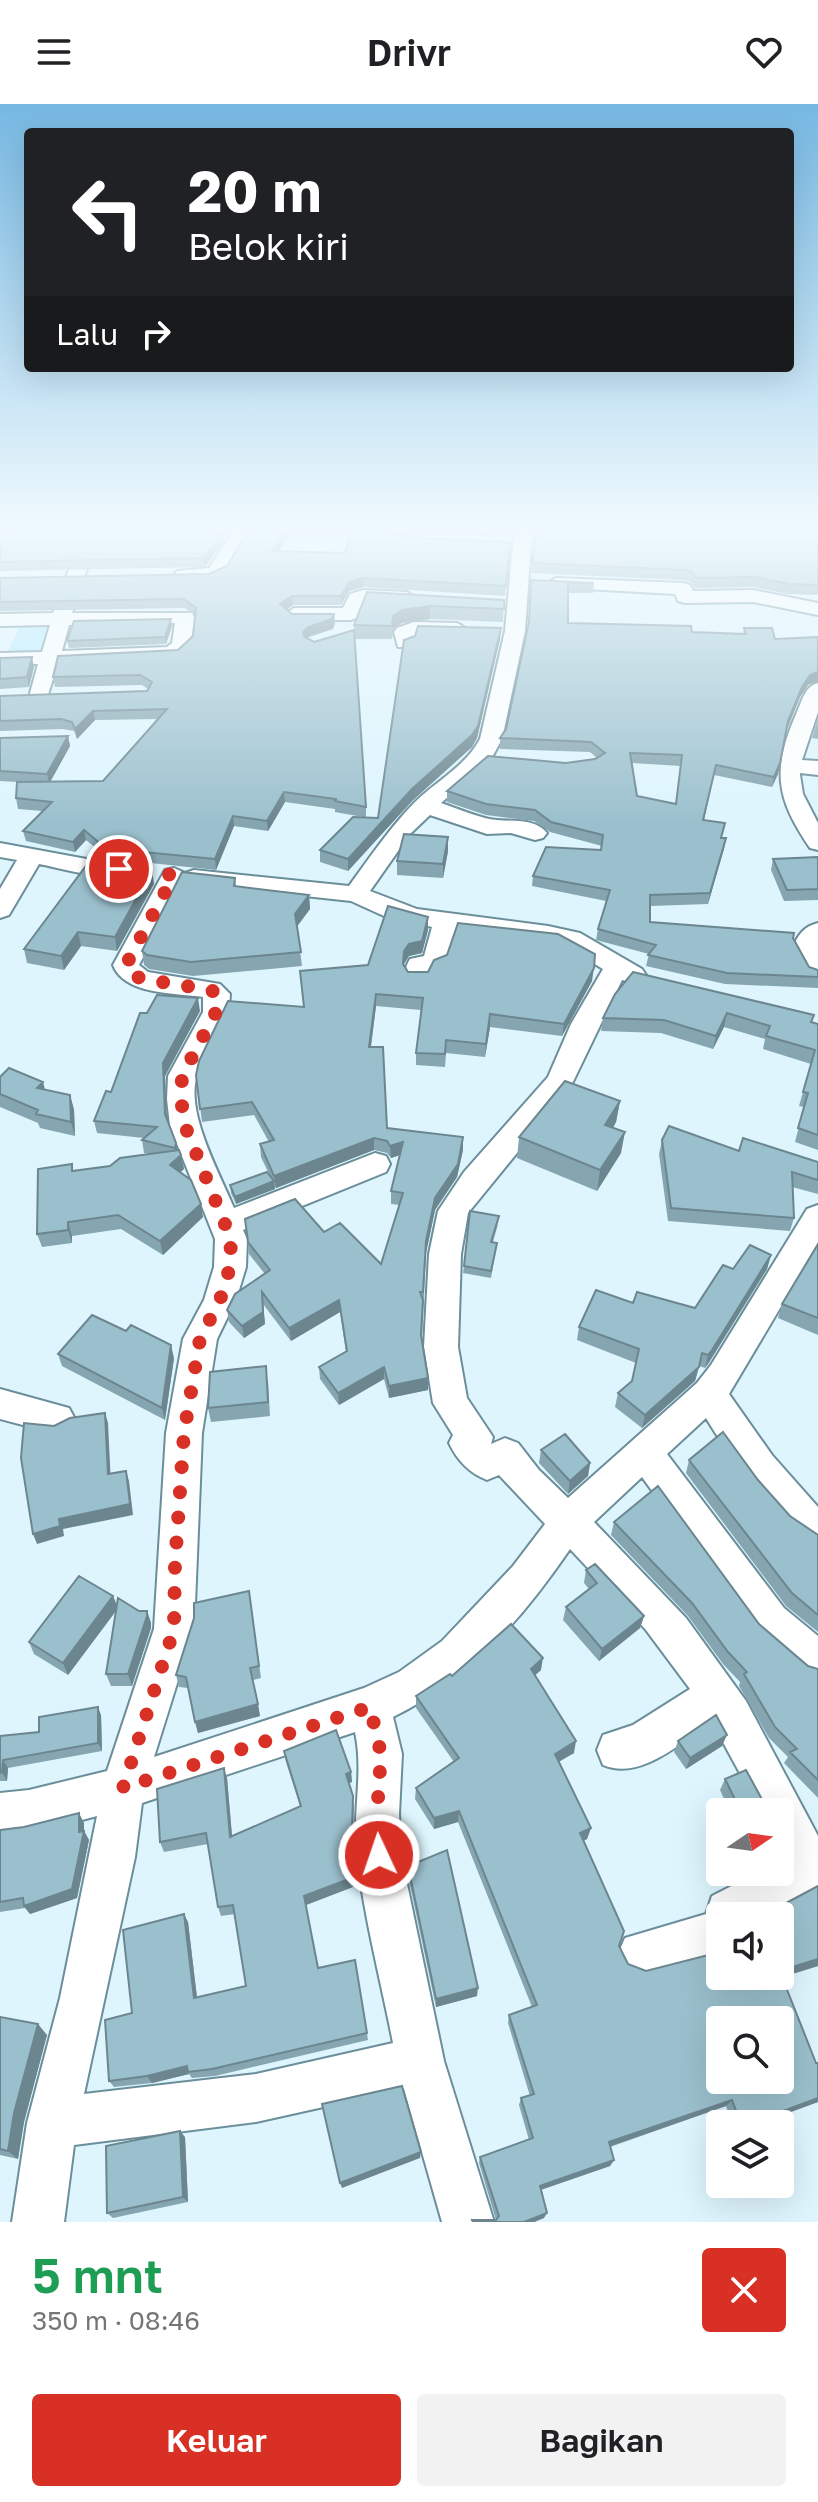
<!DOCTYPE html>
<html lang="id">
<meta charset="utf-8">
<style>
:root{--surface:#fff;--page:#f2f2f2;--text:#202124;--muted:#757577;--accent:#d93025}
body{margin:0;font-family:"Golos Text",sans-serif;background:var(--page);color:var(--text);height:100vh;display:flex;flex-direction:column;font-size:30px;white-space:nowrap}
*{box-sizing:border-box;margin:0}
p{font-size:26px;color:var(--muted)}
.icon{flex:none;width:44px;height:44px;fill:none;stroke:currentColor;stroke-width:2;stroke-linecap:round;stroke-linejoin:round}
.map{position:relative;height:2118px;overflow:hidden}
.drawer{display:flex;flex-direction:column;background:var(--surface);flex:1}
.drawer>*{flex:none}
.banner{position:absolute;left:24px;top:24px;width:770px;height:244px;border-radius:8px;box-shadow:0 8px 32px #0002;background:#202124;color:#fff;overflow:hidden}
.needle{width:52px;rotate:77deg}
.fabs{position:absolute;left:706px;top:1694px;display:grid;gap:16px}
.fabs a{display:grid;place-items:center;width:88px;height:88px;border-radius:8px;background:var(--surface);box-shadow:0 8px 32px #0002;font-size:40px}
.pin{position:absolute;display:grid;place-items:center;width:68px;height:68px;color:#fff;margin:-34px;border:4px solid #fff;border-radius:50%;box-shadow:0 2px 8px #0007}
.me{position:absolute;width:88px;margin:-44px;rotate:357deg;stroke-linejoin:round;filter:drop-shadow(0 0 6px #0008)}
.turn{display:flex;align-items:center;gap:28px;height:168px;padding:0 32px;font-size:36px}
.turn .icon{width:104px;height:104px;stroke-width:2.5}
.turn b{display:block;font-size:56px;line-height:68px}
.then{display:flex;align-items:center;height:76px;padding:0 32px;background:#0003;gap:16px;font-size:30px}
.round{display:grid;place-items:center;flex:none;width:84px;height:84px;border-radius:8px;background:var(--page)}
.head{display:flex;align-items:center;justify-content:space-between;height:136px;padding:0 32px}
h1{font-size:48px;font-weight:600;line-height:60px;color:#1e9e55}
.cta{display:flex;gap:16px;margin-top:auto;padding:16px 32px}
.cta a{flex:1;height:92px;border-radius:8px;background:var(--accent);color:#fff;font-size:32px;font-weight:600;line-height:92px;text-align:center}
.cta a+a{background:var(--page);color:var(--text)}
header{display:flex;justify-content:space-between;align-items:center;height:104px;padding:0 32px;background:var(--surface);font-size:36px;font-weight:600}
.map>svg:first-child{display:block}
</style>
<header><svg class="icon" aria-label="menu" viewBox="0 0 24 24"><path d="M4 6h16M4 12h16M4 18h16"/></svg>Drivr<svg class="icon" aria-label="heart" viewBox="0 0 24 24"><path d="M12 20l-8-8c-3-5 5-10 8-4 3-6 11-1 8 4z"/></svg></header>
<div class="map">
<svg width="818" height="2118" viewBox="0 0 818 2118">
<rect width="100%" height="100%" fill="#def5fd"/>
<path fill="#b1e9fd" d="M20 522H52L40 549H7Z"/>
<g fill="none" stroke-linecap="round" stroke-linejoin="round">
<g stroke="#6b8e9b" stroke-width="4">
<path id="minor" d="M84 424H101L72 509H192L194 513C192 531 193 549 172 555L58 559 46 597H32L29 593 38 560 0 561V549L42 548 50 521 0 522V510L53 509ZM175 519 172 539 167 543 62 547 69 521Z
M235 424H252L221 473 177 475 174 471 177 467 209 464Z
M520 424H537L531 439 525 527 502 635 490 657 441 699C456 704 470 710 485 714 504 720 532 711 547 729L543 734 535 736 511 729 487 730 430 711 410 730 370 787 417 805 548 822 580 829 642 865 646 871 642 877 633 879 622 876 570 984 468 1109 461 1150 458 1243 467 1294 493 1333 491 1340 505 1334 518 1339 539 1366 568 1394 697 1279 711 1261 807 1105 818 1101V1140L729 1290 772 1351 818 1403V1445C778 1430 729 1351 706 1314L667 1350 784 1504 818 1532V1578L804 1572 756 1530 642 1373 594 1418 686 1514 746 1597 818 1732V1785L767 1812H720V1852L641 1873 625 1866 618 1850 625 1834 706 1810 712 1792 759 1768H780V1757L783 1755 780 1748V1708H761L712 1618C681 1638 641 1677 603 1661L597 1646 603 1631 633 1621 690 1585 646 1526 570 1445C522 1515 470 1575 393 1613L402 1650 399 1710 401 1751 444 1957 494 2118H442L404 1985 256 2018 74 2041 64 2118H12L27 2019 60 1894 97 1712 29 1730 0 1733V1689L29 1686 107 1667 154 1525 166 1329 183 1235 204 1196 214 1163 215 1135 170 1022 167 995 168 972 203 908V893C176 889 124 891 113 861L165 766 174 764 185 769 194 766 349 782C370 753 390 724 414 699 435 678 466 662 480 635L505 527 513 439ZM184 776 194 780 351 797 384 812 432 823 424 852 410 855C405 863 404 870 409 878L418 880 427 878 432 866 444 863 457 826 563 841 603 865 571 920 548 973 464 1068 438 1107 429 1150 424 1243 433 1299 453 1331 449 1339C457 1356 469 1369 487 1376L499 1371 545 1420 513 1462 442 1537 399 1568 364 1584 154 1653 194 1525 202 1329 217 1235 236 1196 246 1163 247 1135 243 1126 386 1068 390 1060 386 1052 375 1049 234 1104C220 1070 183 1005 198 969 209 942 229 920 230 890L220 880 148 868 139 861ZM355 1628C364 1669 352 1710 357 1751 364 1814 381 1877 393 1939L256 1970 84 1990 135 1753 142 1699Z
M396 426 488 432 497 437 488 442 390 435 387 431 390 427Z
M556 474 683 479 690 481 693 487 753 486 818 499V511L753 498 685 499 678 497 675 490 550 483 547 479Z
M363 486 407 488 416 494 407 500 365 498 357 514 350 516H294L285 510 294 504H343L350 490Z
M414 518 457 519 467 525 457 531 416 530 412 543H398L394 528 397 524Z
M818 579V608L802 656 818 657V671L800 669V671L803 690 818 719V746L810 744C775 693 772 665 797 608 802 597 805 582 818 579Z
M0 739 92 756 136 760 139 765 136 770C105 778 69 766 39 760L9 811 0 814V785L17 756 0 753Z
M818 819V875L809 873 793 844C797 831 805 822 818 819Z
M0 1285 69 1304 75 1315 69 1326 57 1330 0 1315Z"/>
</g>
<use href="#minor" fill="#fff" fill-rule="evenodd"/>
</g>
<path fill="#85a5b0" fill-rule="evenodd" d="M295 424 279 447 345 449 418 434 510 438 505 492 363 483 349 487 341 501H293L287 505 292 510H334L335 519 333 525 307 534 366 703V713L378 714 500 535 477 634 472 643 412 697 348 767 320 758V746L363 713 335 708V705L285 698 268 727 234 722 216 766 104 754 103 750 86 736 75 748 26 737 23 727 43 707 18 705 16 694 17 678 0 677V634L68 632 70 642 50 678 103 677 158 615 95 616 77 635 74 627 63 625 0 627V592L147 587 148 585 142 581 55 583 53 573 178 546 193 532 195 512 185 504 0 507V474L209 470 227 462Z
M407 424H517L514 431 407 426Z
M818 427V491L787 490 753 483 695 484 691 478 683 476 531 469 532 459Z
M0 428 224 437 205 463 0 467Z
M531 476 594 479 593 489H568V519L692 528 743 530 744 524 775 535 808 581 800 593 787 626 778 670 772 683 714 671 704 716 722 734H726L708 800 650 802V818L793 834 809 863 818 866V884L725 880 646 862 649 850 596 836 598 825 606 797 532 782 533 772 601 746 602 742 550 728 534 717 486 711 447 698V687L566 659 595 655 597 654 590 648 500 645V634L506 625 529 518ZM632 659 681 662 676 700 637 692Z
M367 488 504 496 503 518 430 515 402 519 393 525 392 535H354V521Z
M172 522 166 540 69 544 67 537Z
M0 554 34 563 29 583 0 585Z
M818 614V635L812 634Z
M448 747 443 774 397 771V757Z
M818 753V796L784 797 771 766 773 755Z
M235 774 236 782 309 791 310 805 297 822 302 862 193 872 149 865 144 861 142 847Z
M154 780 117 847 81 842 64 866 27 859 24 845Z
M428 826 422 849 409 852 404 860 408 868 592 877 562 932 490 923 485 953 446 949 445 963 416 961V949L421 906 376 902 371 943 387 1024 463 1046 457 1073 435 1106 426 1149 422 1234 428 1286 389 1294 384 1275 339 1301 320 1275 319 1263 346 1248 340 1208 291 1237 263 1200 265 1220 244 1234 229 1218 227 1206 265 1170 249 1150 245 1115 324 1128 381 1160 400 1101 391 1100V1087L400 1051 391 1054 387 1049 374 1046 276 1084 275 1083V1085L236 1100 231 1089 230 1081 270 1072 261 1053 260 1040 269 1038 254 1011 202 1018 196 971 368 861Z
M615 890 818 920V1046L795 1038 804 1003 799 1002 811 960 763 945 765 935 724 923 713 945 661 929 601 927 603 914Z
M200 907 165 972 167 1015 178 1046 181 1051 184 1065 180 1068 203 1113 163 1151 121 1125 72 1132V1139L42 1143 37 1130 72 1060 73 1067 110 1062 150 1050 144 1049 142 1036 144 1034 97 1029 94 1017 111 988 147 909Z
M0 973 45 986 70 991 74 1006 75 1032 40 1024 38 1019 0 1003Z
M620 997 616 1018 613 1024 621 1049 597 1087 517 1054 519 1033Z
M662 1036 818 1058V1090L792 1083 794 1114 790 1127 668 1117 659 1050Z
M498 1120 493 1138 496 1146 491 1174 463 1169 464 1162Z
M818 1140V1231L778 1214 782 1200Z
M771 1151 767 1165 709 1259 705 1264 699 1262 695 1277 642 1324 615 1303 618 1289 632 1277 636 1259 577 1236 579 1223 633 1199 695 1204 733 1165Z
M126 1227 174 1254 165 1316 62 1262 58 1250Z
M268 1276 270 1312 211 1318 208 1304Z
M541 1346 590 1359 588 1372 568 1390 539 1359Z
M689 1356 758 1376 790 1412 818 1431V1528L786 1502 686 1369Z
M614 1418 759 1520 808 1562 818 1565V1694L784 1659 788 1653 769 1634 739 1582 740 1578 723 1560 688 1512 611 1431Z
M586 1466 644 1512 640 1524 599 1557 563 1516 566 1503 589 1485 584 1479Z
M249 1487 261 1574 253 1576 260 1612 198 1629 188 1584 179 1583 176 1571Z
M113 1492 117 1502 139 1507H147L151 1519V1524L132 1582H111L106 1570 116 1507 68 1571 34 1550 29 1538Z
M541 1566 535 1571 574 1649 559 1658 591 1724 587 1735 583 1737 619 1842 628 1860 646 1867 720 1872 768 1805H775L818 1782V1862L782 1873 816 1959H818V1998L758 2020H732L726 2002 610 2043 614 2056 610 2062 541 2086 544 2114 534 2118H472V2116H496L479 2059 480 2053 529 2036 519 2001 521 1994 530 1992 508 1919 509 1911 532 1903 458 1718 434 1725 415 1695 416 1684 454 1658 416 1604V1592L452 1572Z
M101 1611 102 1647 8 1664 7 1677H0V1632L39 1628Z
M678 1637 722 1642 686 1665 674 1648Z
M284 1647 351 1668 352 1678 349 1679 354 1702 353 1734 358 1781 306 1801 318 1864 355 1856 368 1936 215 1972 192 1974 189 1970 152 1979 114 1983 109 1977 132 1909 188 1818 197 1894 246 1882 235 1810 221 1812 218 1803 208 1740 164 1748 160 1738 227 1674 232 1732 300 1702 286 1658Z
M746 1666 764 1699 777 1701 783 1712V1735L780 1740V1708H730L720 1686 725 1675Z
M84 1719V1727L89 1736 77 1794 30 1810 25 1804 0 1808V1726Z
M408 1762 477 1892 436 1903 408 1772Z
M0 1913 47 1931 24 2018 18 2055 0 2051Z
M185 2033 188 2098 113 2114 107 2109Z"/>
<path fill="#6c8690" d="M288 424H295L273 456 272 447Z
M223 428 224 437 205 463 204 454Z
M363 474V483L349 487 341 501V492L349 478Z
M292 492 293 501 281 509 280 500Z
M430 502V515L402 519 393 525 392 535 393 512 402 506Z
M334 510 335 519 333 525 308 532 304 537 303 528 308 523Z
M171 515 172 522 166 540 165 533Z
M501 524 500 535 477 634 472 643 412 697 348 767V755L412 685Z
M32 553 34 563 29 583 27 573Z
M818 568V577L808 581 800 593 786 627 788 617 802 583 810 571Z
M93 607 95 616 77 635 75 625Z
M68 632 70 642 49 680 47 670Z
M780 659 778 670 772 683 774 673Z
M284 688 285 698 268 727 267 717Z
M233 712 234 722 216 766 215 755Z
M84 726 86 736 75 748 73 738Z
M448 733V747L443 774V760Z
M726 734 724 745 708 800 710 789Z
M152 766 154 780 117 847 115 833Z
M309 791 310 805 296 824 295 810Z
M428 813V826L422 849 409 852 404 860 403 873 404 847Z
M78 828 81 842 64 866 61 852Z
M594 864 592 877 562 932 564 920Z
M376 890V902L369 956V943Z
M198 894 200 907 165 972 167 1022 165 1010 163 959Z
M727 909 724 923 713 945 716 932Z
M490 910V923L485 953 486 940Z
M43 978 47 993 37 984Z
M70 991 74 1006 75 1032 71 1018Z
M620 997 616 1018 602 1042 605 1021Z
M625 1028 621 1049 597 1087 600 1066Z
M463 1033V1046L457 1073 435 1106 426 1149 423 1200 426 1137 435 1094Z
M374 1034V1046L276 1084 274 1072Z
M403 1038V1050L391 1054 390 1042Z
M176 1039 179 1052 181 1051 184 1065 173 1075 170 1061 177 1055 175 1044Z
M274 1077 275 1085 236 1100 235 1093Z
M201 1100 203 1113 163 1151 160 1137Z
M68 1118 72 1132V1139L68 1126Z
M771 1151 767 1165 705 1264 708 1251Z
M262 1188 265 1220 244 1234 242 1222Z
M339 1196 340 1208 291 1237 289 1224Z
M171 1241 174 1254 165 1316 162 1304Z
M384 1263V1275L339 1301 338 1289Z
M699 1263 695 1277 642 1324 645 1311Z
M428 1274V1286L389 1294V1282Z
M105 1309 108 1319 111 1381 108 1370Z
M590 1359 588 1372 568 1390 570 1377Z
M126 1367 129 1377 133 1411 63 1425 64 1432 37 1440 33 1430 59 1415Z
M113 1492 118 1504 68 1571 63 1559Z
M147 1507 151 1519V1524L132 1582 128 1570Z
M644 1512 640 1524 599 1557 602 1545Z
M543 1554 541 1566 529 1577 531 1565Z
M258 1600 260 1612 198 1629 195 1618Z
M98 1603 101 1611 102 1647 98 1639Z
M727 1631 722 1642 686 1665 690 1654Z
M576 1637 574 1649 552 1661 555 1650Z
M3 1656 8 1664 7 1677 2 1668Z
M224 1664 227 1674 233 1743 230 1733Z
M351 1668 352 1678 347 1680 346 1670Z
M459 1707 458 1718 434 1725V1714Z
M79 1709 84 1719V1727L89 1736 77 1794 30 1810 24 1802 79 1728Z
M591 1724 587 1735 577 1740 580 1729Z
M357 1772 358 1781 306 1801 304 1792Z
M184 1810 188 1818 198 1902 194 1894Z
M818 1855V1862L773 1876 780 1867Z
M478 1884 477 1892 436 1903V1895Z
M38 1920 47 1931 24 2018 18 2055 8 2047 14 2009Z
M187 1962 189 1970 152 1979 147 1972Z
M818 1994V1998L758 2020H748Z
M732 1996 726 2002 605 2044 609 2038Z
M180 2027 185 2033 188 2098 183 2093Z
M421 2048 420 2054 342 2084 340 2079Z
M614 2056 610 2062 537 2087 540 2082Z
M547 2109 544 2114 534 2118H524Z"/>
<path fill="#9bc0cd" stroke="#6c8690" stroke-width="2" fill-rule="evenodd" d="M250 424H288L272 447 345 449 352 424H372L418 434 510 438 506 482 363 474 349 478 341 492H292L280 500 292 510H334L332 515 308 523 303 528 304 532 314 538 354 526 366 703 335 697 336 695 284 688 267 717 233 712 215 755 102 744 103 742 84 726 73 738 23 727 52 698 16 694 17 678 103 677 167 605 93 607 75 625 72 618 61 615 0 617V592L147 587 152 578 140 571 53 573 58 552 178 546 193 532 196 504 184 495 0 498V474L209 470 227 462Z
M538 424H785L818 427V481L789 480 755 473 696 474 692 468 685 466 532 459Z
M0 428H223L204 454 0 458Z
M531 476 594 479H568V519L691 522 692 528 746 530 744 524H772L775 535 818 533V568L810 571 802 583 788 617 780 659 774 673 716 661 703 716 725 719 721 734H726L710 789 650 791V818L794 829 793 834 809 863 818 866V873L727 869 648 851 656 841 598 825 610 786 533 772 546 743 601 746 603 731 551 718 535 706 486 700 447 687 488 652 566 659 595 655 605 649 591 638 500 634 506 625 529 518ZM630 649 682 651 676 700 637 692Z
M367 488 504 496V505L430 502 402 506 393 512 392 522 354 521Z
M171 515 165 533 67 537 74 517Z
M418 522 501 524 478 622 472 631 412 685 348 755 320 746 353 713 378 714 404 536 415 532Z
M32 553 27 573 0 575V554Z
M68 632 47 670 0 667V634Z
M404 730 448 733 443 760 397 757Z
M818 753V785L787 786 773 755Z
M88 759 152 766 115 833 78 828 61 852 24 845Z
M182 768 235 774 234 782 309 791 295 810 301 848 191 858 147 851 142 847Z
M388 802 428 813 422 837 409 840 404 847 403 860 408 868H428L434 856 447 851 458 819 558 830 595 850 594 864 564 920 490 910 486 940 446 936 445 950 416 949 423 894 376 890 369 943H383L387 1024 463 1033 458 1060 435 1094 426 1137 423 1188H420L423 1196 421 1231 428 1274 389 1282 384 1263 338 1289 319 1263 347 1247 339 1196 289 1224 262 1188 263 1208 242 1222 227 1206 235 1190 270 1166 248 1138 245 1115 295 1095 324 1128 340 1119 381 1160 403 1089 391 1087 403 1038 390 1042 387 1037 374 1034 274 1072 260 1040 274 1036 252 998 200 1005 196 971 199 957 228 897 304 903 300 867 368 861Z
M633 868 814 911 811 918 818 920V1031L798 1024 808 989 803 988 815 946 766 932 770 922 727 909 716 932 664 916 603 914 615 890Z
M157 891 198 894 163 959 165 1010 176 1039 175 1044 142 1036 157 1023 94 1017 106 987 111 988 140 909H147Z
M9 964 43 978 37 984 70 991 71 1018 36 1010 38 1006 0 990V973Z
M565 977 620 997 605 1021 625 1028 600 1066 519 1033Z
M669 1022 739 1047 743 1034 818 1058V1076L792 1068 794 1114 671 1104 662 1036Z
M179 1046 181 1051 170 1061 191 1076 201 1100 160 1137 118 1111 68 1118V1126L37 1130 38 1065 72 1060V1067L110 1062 120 1054Z
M267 1068 274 1077 235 1093 230 1081Z
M470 1107 499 1112 491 1138 497 1139 491 1167 464 1162Z
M818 1140V1214L782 1200Z
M750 1141 771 1151 712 1246 708 1251 702 1249 699 1263 645 1311 618 1289 632 1277 639 1245 579 1223 596 1186 633 1199 637 1188 695 1204 723 1161 733 1165Z
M92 1211 126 1227 131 1221 171 1241 162 1304 58 1250Z
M266 1262 268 1298 208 1304 210 1268Z
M105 1309 108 1370 126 1367 130 1400 59 1415 60 1422 33 1430 21 1354 24 1319 54 1322 70 1314Z
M723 1328 758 1376 790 1412 818 1431V1511L792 1489 689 1356Z
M565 1330 590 1359 570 1377 541 1346Z
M658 1382 759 1520 808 1562 818 1565V1676L790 1648 797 1645 775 1623 744 1570 747 1568 728 1548 692 1499 614 1418Z
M595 1460 644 1512 602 1545 566 1503 597 1479 586 1466Z
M79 1472 113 1492 63 1559 29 1538Z
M249 1487 259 1562 250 1564 258 1600 195 1618 186 1573 176 1571 194 1514V1499Z
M118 1494 139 1507H147V1512L128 1570H106Z
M511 1520 543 1554 531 1565 576 1637 555 1650 591 1724 580 1729 624 1827 619 1842 628 1860 646 1867 720 1848V1872H780V1868L816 1959H818V1994L748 2020H741L732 1996 609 2038 614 2056 540 2082 547 2109 524 2118H473L472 2116H496L499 2112 480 2053 533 2034 521 1994 534 1990 509 1911 537 1901 459 1707 434 1714 416 1684 459 1654 416 1592 450 1570 452 1572ZM720 1916H780V1976H720Z
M98 1603V1639L3 1656 2 1668 0 1669V1632L39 1628V1613Z
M716 1611 727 1631 690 1654 678 1637Z
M336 1626 351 1668 346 1670 353 1692 352 1726 357 1772 304 1792 318 1864 355 1856 367 1929 212 1965 188 1968 187 1962 147 1972 109 1977 105 1916 132 1909 123 1826 184 1810 194 1894 246 1882 233 1801 218 1803 206 1729 160 1738 157 1685 224 1664 230 1733 301 1702 284 1647Z
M746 1666 764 1699 777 1701 783 1712V1735L780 1737V1708H741L725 1675Z
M79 1709V1728L84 1727 72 1785 24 1802 23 1794 0 1798V1726L24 1723Z
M447 1746 478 1884 436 1895 408 1762Z
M818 1782V1855L780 1867V1812H765L770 1811 768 1805H775Z
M0 1913 38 1920 14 2009 8 2047 0 2045Z
M402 1982 421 2048 340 2079 322 2000Z
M180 2027 183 2093 107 2109 106 2042Z"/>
<linearGradient id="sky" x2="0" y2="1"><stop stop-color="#76b8e2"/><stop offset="0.59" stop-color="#f0fafe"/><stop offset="1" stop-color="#f0fafe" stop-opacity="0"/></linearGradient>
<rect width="818" height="720" fill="url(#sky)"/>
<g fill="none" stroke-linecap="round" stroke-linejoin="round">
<path stroke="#d93025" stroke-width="14" stroke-dasharray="0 25.2" d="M119 765 174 771 126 861 129 869 142 875 211 886 217 890 216 908 182 972 181 995 185 1022 231 1135 230 1163 220 1196 200 1235 184 1329 175 1460 174 1525 123 1684 370 1603 381 1650 377 1710 379 1751"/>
</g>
</svg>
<div class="fabs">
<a><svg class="needle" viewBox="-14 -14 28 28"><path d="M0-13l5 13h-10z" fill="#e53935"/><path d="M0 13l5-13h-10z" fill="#757577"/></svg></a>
<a><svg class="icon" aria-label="sound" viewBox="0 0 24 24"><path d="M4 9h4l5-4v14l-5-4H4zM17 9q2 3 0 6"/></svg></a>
<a><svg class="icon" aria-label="search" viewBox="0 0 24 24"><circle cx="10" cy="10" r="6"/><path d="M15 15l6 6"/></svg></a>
<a><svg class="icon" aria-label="layers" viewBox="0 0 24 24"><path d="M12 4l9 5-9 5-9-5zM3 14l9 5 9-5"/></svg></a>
</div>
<div class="pin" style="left:119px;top:765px;background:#d93025"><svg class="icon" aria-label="arrive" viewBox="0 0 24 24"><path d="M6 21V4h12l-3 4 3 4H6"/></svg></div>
<svg class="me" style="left:379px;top:1751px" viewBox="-20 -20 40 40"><circle r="17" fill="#d93025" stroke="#fff" stroke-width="3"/><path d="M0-11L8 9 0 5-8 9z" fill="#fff"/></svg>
<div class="banner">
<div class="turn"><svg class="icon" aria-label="left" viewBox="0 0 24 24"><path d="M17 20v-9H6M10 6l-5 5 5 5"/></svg><div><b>20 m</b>Belok kiri</div></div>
<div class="then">Lalu<svg class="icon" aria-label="right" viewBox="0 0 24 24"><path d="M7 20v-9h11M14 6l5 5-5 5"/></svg></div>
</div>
</div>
<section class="drawer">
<div class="head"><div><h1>5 mnt</h1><p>350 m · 08:46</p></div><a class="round" style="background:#d93025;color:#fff"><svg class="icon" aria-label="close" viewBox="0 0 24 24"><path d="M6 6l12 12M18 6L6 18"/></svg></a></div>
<div class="cta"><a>Keluar</a><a>Bagikan</a></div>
</section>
